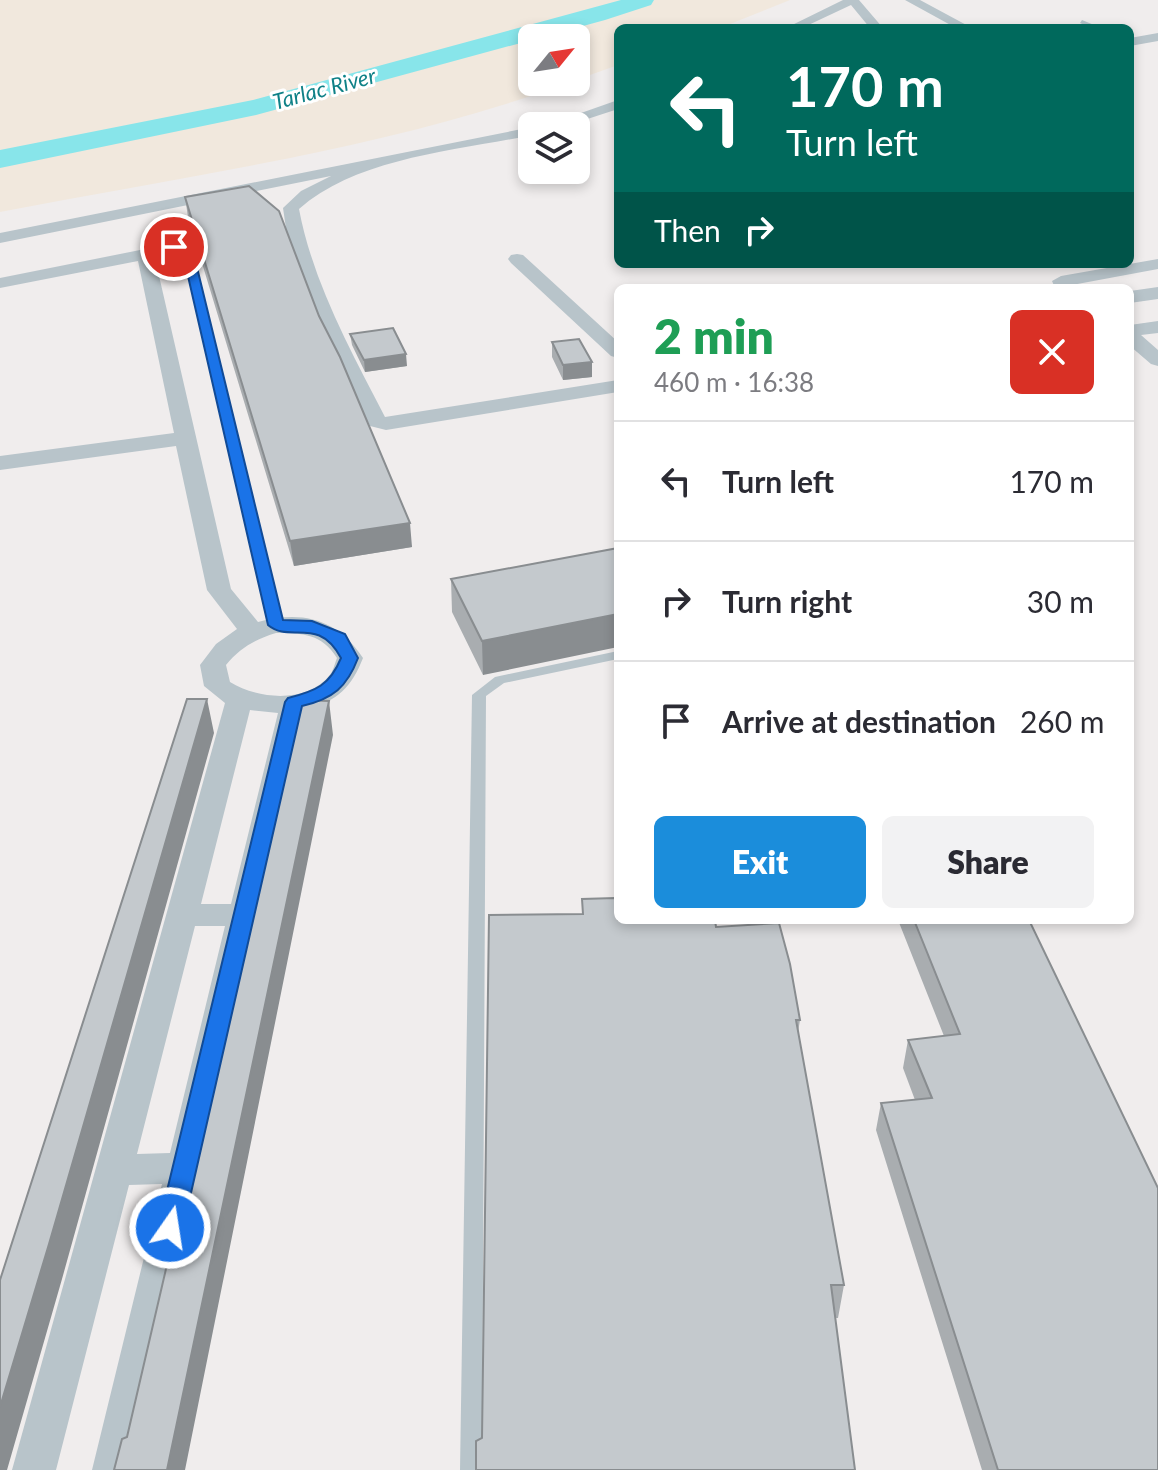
<!DOCTYPE html>
<meta charset="utf-8">
<style>
:root{--surface:#fff;--page:#f2f2f3;--text:#2b2b33;--muted:#7c7c81;--line:#e1e1e2;--accent:#1b8ddb}
body{margin:0;font-family:Lato,sans-serif;background:var(--page);color:var(--text);height:100vh;display:flex;flex-direction:column;font-size:30px;white-space:nowrap}
*{box-sizing:border-box;margin:0}
p{font-size:26px;color:var(--muted)}
.icon{flex:none;width:44px;height:44px;fill:none;stroke:currentColor;stroke-width:2;stroke-linecap:round;stroke-linejoin:round}
.map{position:relative;flex:1;overflow:hidden}
.side{position:absolute;left:614px;top:284px;width:520px;height:640px;display:flex;flex-direction:column;background:var(--surface);border-radius:12px;box-shadow:0 4px 12px #0003}
.side>*{flex:none}
.banner{position:absolute;left:614px;top:24px;width:520px;height:244px;border-radius:12px;box-shadow:0 4px 12px #0003;background:#00695c;color:#fff;overflow:hidden}
.needle{width:52px;rotate:60deg}
.buttons{position:absolute;left:518px;top:24px;display:grid;gap:16px}
.buttons a{display:grid;place-items:center;width:72px;height:72px;border-radius:12px;background:var(--surface);box-shadow:0 4px 12px #0003;font-size:40px}
.pin{position:absolute;display:grid;place-items:center;width:68px;height:68px;color:#fff;margin:-34px;border:4px solid #fff;border-radius:50%;box-shadow:0 2px 8px #0007}
.me{position:absolute;width:88px;margin:-44px;rotate:13deg;stroke-linejoin:round;filter:drop-shadow(0 0 6px #0008)}
.turn{display:flex;align-items:center;gap:28px;height:168px;padding:0 40px;font-size:36px}
.turn .icon{width:104px;height:104px;stroke-width:2.5}
.turn b{display:block;font-size:56px;line-height:68px}
.then{display:flex;align-items:center;height:76px;padding:0 40px;background:#0003;gap:16px;font-size:30px}
.round{display:grid;place-items:center;flex:none;width:84px;height:84px;border-radius:12px;background:var(--page)}
.head{display:flex;align-items:center;justify-content:space-between;height:136px;padding:0 40px}
h1{font-size:48px;font-weight:800;line-height:60px;color:#1e9e55}
.button{display:flex;gap:16px;margin-top:auto;padding:16px 40px}
.button a{flex:1;height:92px;border-radius:12px;background:var(--accent);color:#fff;font-size:32px;font-weight:800;line-height:92px;text-align:center}
.button a+a{background:var(--page);color:var(--text)}
ul{padding:0;list-style:none}
li{display:flex;align-items:center;gap:24px;height:120px;padding:0 40px;border-top:2px solid var(--line)}
li div{flex:1}
li b{display:block;font-size:30px}
li em{font-style:normal}
.map>svg:first-child{display:block}
</style>
<div class="map">
<svg width="1158" height="1470" viewBox="0 0 1158 1470">
<rect width="100%" height="100%" fill="#f0eded"/>
<path fill="#f1e8dd" d="M0 0H790L720 28H618V65L576 80V38H532V82H571C388 149 191 175 0 212Z"/>
<g fill="none" stroke-linecap="round" stroke-linejoin="round">
<path fill="#88e5ea" fill-rule="evenodd" d="M621 0H654L651 5 605 20 256 115 0 168V150L253 100Z"/>
<path fill="#b8c4ca" fill-rule="evenodd" d="M1082 20 1099 27 1100 28H1091L1080 23Z
M187 244 191 247 282 625 276 629 270 625 183 250 145 257 141 254Z
M618 651V659L504 683 486 696 482 1470H460L472 695 495 677Z"/>
<path fill="#b8c4ca" fill-rule="evenodd" d="M843 0H859L883 28H870L851 5 802 28H786Z
M905 0H920L972 28H956Z
M1158 33V41L1130 46V38Z
M618 100V109L566 126H544Z
M532 127V135C457 151 358 157 299 209 313 283 351 351 385 417L618 380V392L386 430 370 426 324 336 289 249 283 208 301 191 331 176 0 243V233Z
M145 249 154 254 231 589 258 622C303 610 337 619 363 658 352 686 338 702 306 708L136 1470H92L162 1184 129 1185 56 1470H12L225 703 204 686 200 665 216 644 237 629 207 590 176 446 0 470V456L174 433 138 261 0 288V278ZM276 633C303 633 322 634 337 658 335 663 333 672 329 676 306 704 257 699 230 682L226 665C240 648 256 639 276 633ZM250 710 278 713 231 904H201ZM195 926H225L170 1153 137 1154Z
M517 254 523 255 618 342V358L611 356 511 263 508 259 511 255Z
M1158 259V269L1072 285 1073 288H1055L1052 281 1061 276Z
M1158 287V299L1130 303V291Z
M1158 321V333L1141 335 1158 350V366L1151 364 1130 346V325Z"/>
</g>
<path fill="#a9adb0" d="M185 197 319 316 412 547 294 566 188 217Z
M350 334 407 366 365 372 352 345Z
M552 342 592 362V377L563 380 552 357Z
M618 548 483 675 452 612 451 579Z
M582 899 616 915 716 927 800 1020 798 1032 844 1285 838 1318H835L582 914Z
M898 920H1029L1158 1470H982L876 1130 881 1103 915 1100 903 1068 908 1040 944 1036Z"/>
<path fill="#898d90" d="M406 354 407 366 365 372 364 360Z
M592 362V377L563 380V365Z
M410 523 412 547 294 566 290 541Z
M618 614V647L483 675 482 641Z
M207 699 214 733 62 1279 7 1470H0V1407Z
M329 701 333 735 185 1470H167Z"/>
<path fill="#c4c9cd" stroke="#898d90" stroke-width="2" d="M249 186 279 211 319 316 340 357 410 523 290 541 185 197Z
M393 328 406 354 364 360 350 334Z
M579 339 592 362 563 365 552 342Z
M618 548V614L482 641 451 579Z
M187 699H207L49 1244 0 1407V1280Z
M298 700 329 701 167 1470H114L122 1439 127 1437Z
M615 898 616 915H618V920H715L716 927 779 923 790 964 800 1020H796L844 1285H831L855 1470H476V1441L482 1438 489 915 583 914 582 899Z
M914 920H1029L1158 1188V1470H998L881 1103 932 1098 908 1040 960 1034Z"/>
<path fill="#1a73e8" stroke="#114b97" stroke-width="2" d="M174 243 192 247 283 620 312 621 345 634 358 658C347 687 333 699 302 706L183 1228 179 1236 170 1239 161 1236 158 1228 285 702 288 698C316 691 330 685 341 658 318 615 290 644 268 625L182 250 170 249 168 247Z"/>
<g text-anchor="middle" dominant-baseline="central" stroke-width="6" stroke-linejoin="round" paint-order="stroke">
<g font-size="22" font-style="italic" fill="#0f8187" stroke="#fff">
<text transform="translate(324 88) rotate(-15)">Tarlac River</text>
</g>
</g>
</svg>
<div class="buttons">
<a><svg class="needle" viewBox="-14 -14 28 28"><path d="M0-13l5 13h-10z" fill="#e53935"/><path d="M0 13l5-13h-10z" fill="#7c7c81"/></svg></a>
<a><svg class="icon" aria-label="layers" viewBox="0 0 24 24"><path d="M12 4l9 5-9 5-9-5zM3 14l9 5 9-5"/></svg></a>
</div>
<div class="pin" style="left:174px;top:247px;background:#d93025"><svg class="icon" aria-label="arrive" viewBox="0 0 24 24"><path d="M6 21V4h12l-3 4 3 4H6"/></svg></div>
<svg class="me" style="left:170px;top:1228px" viewBox="-20 -20 40 40"><circle r="17" fill="#1a73e8" stroke="#fff" stroke-width="3"/><path d="M0-11L8 9 0 5-8 9z" fill="#fff"/></svg>
<div class="banner">
<div class="turn"><svg class="icon" aria-label="left" viewBox="0 0 24 24"><path d="M17 20v-9H6M10 6l-5 5 5 5"/></svg><div><b>170 m</b>Turn left</div></div>
<div class="then">Then<svg class="icon" aria-label="right" viewBox="0 0 24 24"><path d="M7 20v-9h11M14 6l5 5-5 5"/></svg></div>
</div>
<section class="side">
<div class="head"><div><h1>2 min</h1><p>460 m · 16:38</p></div><a class="round" style="background:#d93025;color:#fff"><svg class="icon" aria-label="close" viewBox="0 0 24 24"><path d="M6 6l12 12M18 6L6 18"/></svg></a></div>
<ul>
<li><svg class="icon" aria-label="left" viewBox="0 0 24 24"><path d="M17 20v-9H6M10 6l-5 5 5 5"/></svg><div><b>Turn left</b></div><em>170 m</em></li>
<li><svg class="icon" aria-label="right" viewBox="0 0 24 24"><path d="M7 20v-9h11M14 6l5 5-5 5"/></svg><div><b>Turn right</b></div><em>30 m</em></li>
<li><svg class="icon" aria-label="arrive" viewBox="0 0 24 24"><path d="M6 21V4h12l-3 4 3 4H6"/></svg><div><b>Arrive at destination</b></div><em>260 m</em></li>
</ul>
<div class="button"><a>Exit</a><a>Share</a></div>
</section>
</div>
